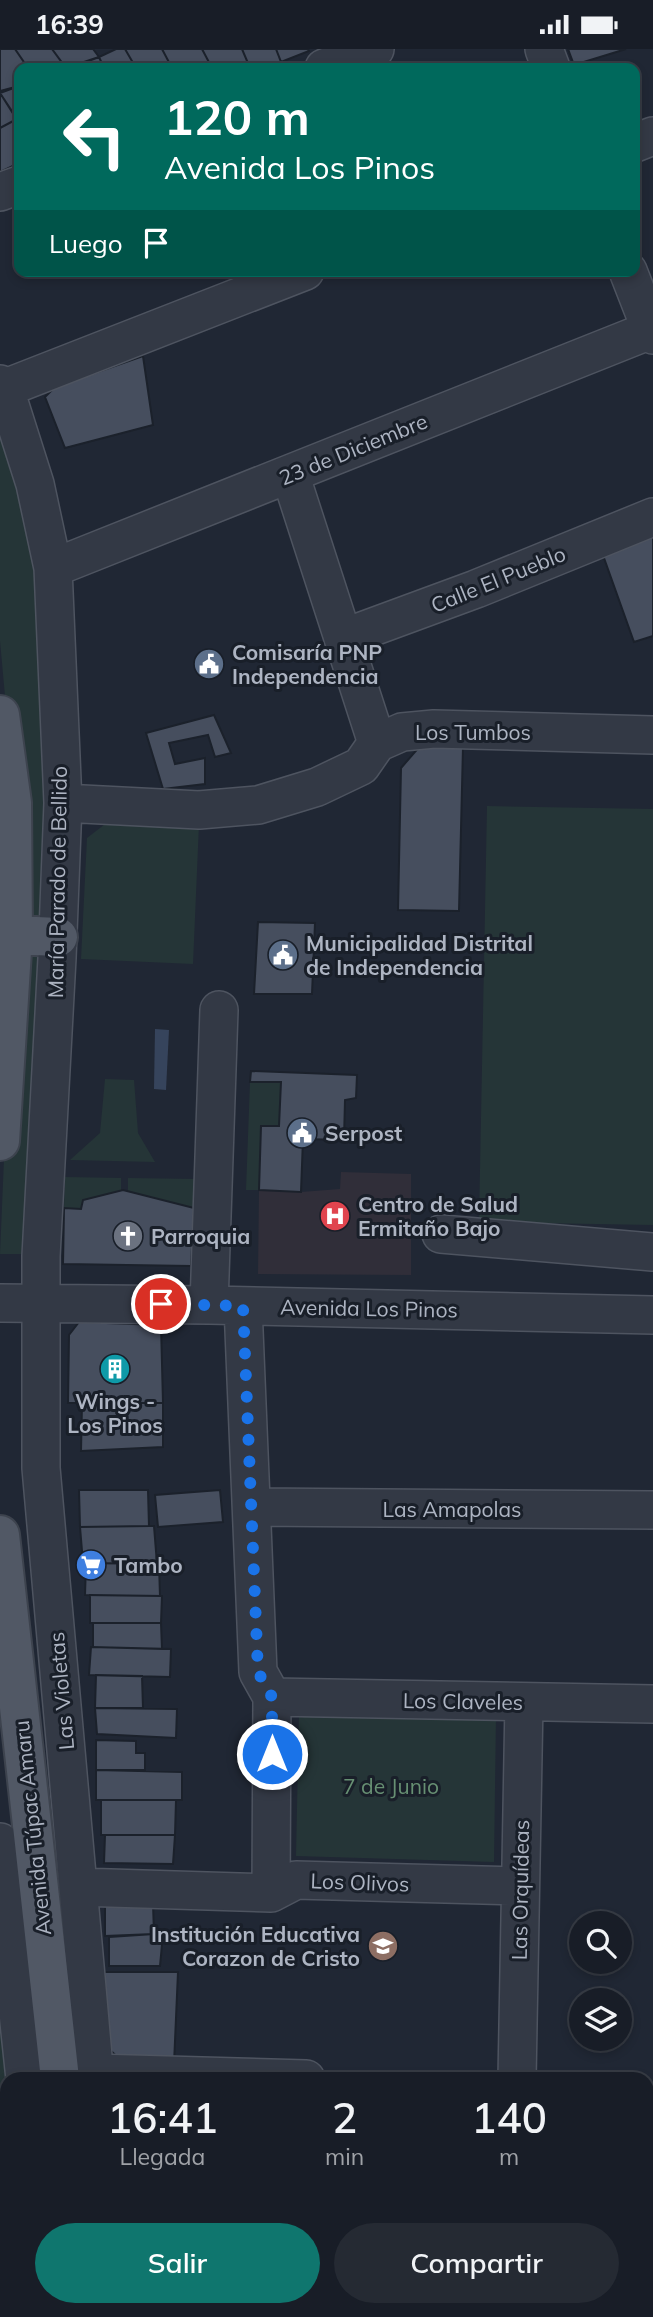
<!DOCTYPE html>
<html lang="es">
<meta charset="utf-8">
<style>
:root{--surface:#181d27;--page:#252a33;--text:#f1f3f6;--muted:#9fa2a7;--line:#363b44;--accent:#0f766e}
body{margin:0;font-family:Mulish,sans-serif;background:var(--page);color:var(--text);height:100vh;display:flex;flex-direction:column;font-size:26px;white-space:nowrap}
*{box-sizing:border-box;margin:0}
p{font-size:23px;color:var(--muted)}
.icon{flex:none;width:38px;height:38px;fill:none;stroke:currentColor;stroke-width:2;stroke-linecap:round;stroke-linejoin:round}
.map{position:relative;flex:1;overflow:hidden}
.details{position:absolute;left:0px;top:2023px;width:654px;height:245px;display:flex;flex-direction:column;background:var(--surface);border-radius:21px 21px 0 0;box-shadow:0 4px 10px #0003,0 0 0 2px var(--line)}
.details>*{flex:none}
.top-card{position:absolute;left:14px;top:14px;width:626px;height:214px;border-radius:14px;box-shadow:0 4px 10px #0003,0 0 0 2px var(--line);background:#00695c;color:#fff;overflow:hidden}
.tools{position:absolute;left:569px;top:1862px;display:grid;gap:14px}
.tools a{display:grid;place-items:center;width:63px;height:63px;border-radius:50%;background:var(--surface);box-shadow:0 4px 10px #0003,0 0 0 2px var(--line);font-size:35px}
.pin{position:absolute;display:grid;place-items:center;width:60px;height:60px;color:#fff;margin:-30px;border:4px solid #fff;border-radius:50%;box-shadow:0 2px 7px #0007}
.me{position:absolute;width:77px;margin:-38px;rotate:0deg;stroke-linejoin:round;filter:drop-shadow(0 0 5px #0008)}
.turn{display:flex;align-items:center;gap:24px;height:147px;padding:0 35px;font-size:32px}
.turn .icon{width:91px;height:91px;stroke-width:2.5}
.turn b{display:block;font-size:49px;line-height:60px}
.then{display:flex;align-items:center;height:66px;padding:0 35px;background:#0003;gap:14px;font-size:26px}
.eta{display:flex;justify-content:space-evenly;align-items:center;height:119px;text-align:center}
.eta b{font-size:42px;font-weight:600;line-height:49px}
.cta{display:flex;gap:14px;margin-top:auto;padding:14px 35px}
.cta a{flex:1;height:80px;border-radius:42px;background:var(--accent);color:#fff;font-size:28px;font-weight:600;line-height:80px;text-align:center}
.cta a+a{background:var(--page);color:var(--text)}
.status{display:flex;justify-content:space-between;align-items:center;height:49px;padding:0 35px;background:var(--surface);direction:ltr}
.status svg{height:19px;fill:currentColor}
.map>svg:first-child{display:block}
</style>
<div class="status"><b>16:39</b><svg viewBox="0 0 49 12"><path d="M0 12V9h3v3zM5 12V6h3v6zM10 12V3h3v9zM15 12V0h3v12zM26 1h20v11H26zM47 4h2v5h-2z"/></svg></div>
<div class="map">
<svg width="653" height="2268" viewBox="0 0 653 2268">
<rect width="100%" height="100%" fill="#202734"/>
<path fill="#302e39" d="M341 1123 411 1125V1226L258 1225 259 1141 301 1143 340 1140Z"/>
<path fill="#253537" d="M0 345 48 520 51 878H26L0 592Z
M487 757 653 760V1176L479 1173Z
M109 772 199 775 193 915 81 910 87 789Z
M25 899 46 901 37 1205H0L5 1086Z
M105 1030 134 1031 138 1084 155 1113 70 1111 100 1084Z
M250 1033H281L279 1077 261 1078 259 1141H246Z
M65 1128 121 1129V1142L84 1151 81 1160 64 1159Z
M128 1129 196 1130 194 1159 128 1143Z
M299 1663 496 1666 494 1813 296 1807Z
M0 1935 7 2030V2125L0 2057Z"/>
<path fill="#36445c" d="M155 980 169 981 166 1041 154 1040Z"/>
<path fill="#464e5e" stroke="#1b212b" stroke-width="2" d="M0 0H15L28 19H19V37L0 42Z
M15 0H52L66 19H28Z
M52 0H93L99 8 66 19Z
M116 0H125L136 19H104L99 8Z
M125 0H162L172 19H136Z
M162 0H202L212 19H172Z
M202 0H242L250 19H212Z
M242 0H276L281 13 264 19H250Z
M276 0H308L309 2 281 13Z
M568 0H626L574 16Z
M99 8 104 19H70Z
M19 37V74L0 44Z
M0 44 17 70 0 79Z
M17 70 19 74V114L0 123V79Z
M143 307 153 376 65 399 45 348 55 338Z
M653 473V587L634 593 599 495Z
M214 666 231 704 215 708 208 686 169 694 175 715 205 709V735L163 740 146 684Z
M420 697 463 698 459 862 398 861 401 719Z
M258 873 315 874 312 945H254Z
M251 1022 357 1026 356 1049 345 1051 344 1091 303 1090 301 1143 259 1141 261 1077H279L281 1033H250Z
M123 1141 194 1159 191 1217 63 1215 64 1159 81 1160 83 1151Z
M79 1273 161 1276 163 1354H68L69 1286Z
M82 1354H163V1398L81 1402Z
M79 1441H148L149 1477 80 1478Z
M220 1441 223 1473 158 1478 155 1446Z
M149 1477H154L157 1515 83 1514 80 1478Z
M86 1514 159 1515 160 1547 85 1546Z
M90 1546 162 1547 161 1574H90Z
M93 1574H161L162 1600 93 1598Z
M91 1598 171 1600 170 1628 89 1626Z
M96 1626 142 1627 143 1659H95Z
M95 1659 177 1660 176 1689 97 1685Z
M96 1691 136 1692V1704H145V1721H96Z
M96 1721 182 1723V1751H96Z
M101 1751H176L175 1786H101Z
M105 1786H175L173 1815 104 1814Z
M105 1853 153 1854 154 1885 105 1887Z
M154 1885H163L160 1917H109V1888Z
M104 1923H178L174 2015H125L110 2001Z
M144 2261H221L222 2268H144Z"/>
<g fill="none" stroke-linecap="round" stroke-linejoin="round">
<g stroke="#4e5460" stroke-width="40">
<path id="minor" d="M544 0 551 19
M324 19 375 0
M635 94 653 87
M0 143 19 136
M628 222 653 286
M0 335 9 353 35 435 53 519 63 754 57 909 41 1207V1419L95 2030
M3 340 305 222
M290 425 377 694
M53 519 653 280
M343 589 476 540 653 468
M63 754 199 761 258 756 317 738 361 717 377 694 402 683 434 680 653 686
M441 1185 653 1203
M0 1254 209 1256 653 1266
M209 1256 219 961
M243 1257 258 1623 272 1648 271 1844
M252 1458 653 1461
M272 1648 653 1655
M0 1793 25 2030
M78 1838 271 1844 296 1831 520 1837
M95 2024 306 2030
M517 2030 524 1653
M0 2236 3 2268
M648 2258H653
M50 2261V2268
M115 2261 116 2268
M310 2261V2268"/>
</g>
<g stroke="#3d434e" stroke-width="42">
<path id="major" d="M0 666 12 754 13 886 0 1092
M13 886 58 888
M0 1486 60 2030
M86 2261 87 2268"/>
</g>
<use href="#minor" stroke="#333945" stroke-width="37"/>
<use href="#major" stroke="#515865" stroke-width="38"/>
</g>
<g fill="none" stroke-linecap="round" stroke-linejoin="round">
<path stroke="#1a73e8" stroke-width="12" stroke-dasharray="0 21.6" d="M161 1255 243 1257 258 1623 272 1648V1705"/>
</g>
<defs>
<g id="civic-disc" transform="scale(1.575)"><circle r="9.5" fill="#5c6f8a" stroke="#191f29"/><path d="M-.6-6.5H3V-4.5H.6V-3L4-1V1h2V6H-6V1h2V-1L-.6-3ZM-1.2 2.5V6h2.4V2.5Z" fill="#fff"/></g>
<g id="hospital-disc" transform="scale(1.575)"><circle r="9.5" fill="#e0444e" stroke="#191f29"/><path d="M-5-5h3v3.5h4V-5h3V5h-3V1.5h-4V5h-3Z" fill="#fff"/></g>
<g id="church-disc" transform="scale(1.575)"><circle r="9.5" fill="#6b7280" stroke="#191f29"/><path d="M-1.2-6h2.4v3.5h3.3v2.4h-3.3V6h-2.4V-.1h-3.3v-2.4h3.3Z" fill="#fff"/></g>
<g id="building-disc" transform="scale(1.575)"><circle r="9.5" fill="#0f9aa8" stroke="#191f29"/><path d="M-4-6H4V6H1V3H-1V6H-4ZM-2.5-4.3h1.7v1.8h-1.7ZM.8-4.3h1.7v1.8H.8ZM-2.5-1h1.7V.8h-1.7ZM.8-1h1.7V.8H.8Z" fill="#fff"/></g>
<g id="supermarket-disc" transform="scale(1.575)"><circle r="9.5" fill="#3f7fe0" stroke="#191f29"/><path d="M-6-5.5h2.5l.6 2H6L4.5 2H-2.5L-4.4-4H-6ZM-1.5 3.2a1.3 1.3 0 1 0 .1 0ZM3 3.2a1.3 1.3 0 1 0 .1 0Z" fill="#fff"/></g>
<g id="school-disc" transform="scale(1.575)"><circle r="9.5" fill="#8d6e63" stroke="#191f29"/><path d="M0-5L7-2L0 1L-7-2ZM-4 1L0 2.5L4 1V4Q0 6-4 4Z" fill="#fff"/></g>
</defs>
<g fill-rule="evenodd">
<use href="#civic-disc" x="209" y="615"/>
<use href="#civic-disc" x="283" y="906"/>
<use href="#civic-disc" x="302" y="1084"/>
<use href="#hospital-disc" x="335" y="1167"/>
<use href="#church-disc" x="128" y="1187"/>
<use href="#building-disc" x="115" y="1320"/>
<use href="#supermarket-disc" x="91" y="1516"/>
<use href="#school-disc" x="383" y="1897"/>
</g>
<g text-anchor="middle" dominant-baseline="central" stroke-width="6" stroke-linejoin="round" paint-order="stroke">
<g font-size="21" fill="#adb4c2" stroke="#191f29">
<text transform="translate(353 400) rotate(-22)">23 de Diciembre</text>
<text transform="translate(498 530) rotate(-22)">Calle El Pueblo</text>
<text x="473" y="683">Los Tumbos</text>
<text transform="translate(57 833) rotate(-89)">María Parado de Bellido</text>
<text transform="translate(369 1259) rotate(1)">Avenida Los Pinos</text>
<text x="452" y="1460">Las Amapolas</text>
<text transform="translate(61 1642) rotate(-95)">Las Violetas</text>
<text transform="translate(463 1652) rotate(1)">Los Claveles</text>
<text transform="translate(32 1779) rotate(-96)">Avenida Túpac Amaru</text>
<text transform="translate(360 1833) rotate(2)">Los Olivos</text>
<text transform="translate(520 1841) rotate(-89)">Las Orquídeas</text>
</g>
<g font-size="21" font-weight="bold" fill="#adb4c2" stroke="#191f29" text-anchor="start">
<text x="232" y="603">Comisaría PNP<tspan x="232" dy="24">Independencia</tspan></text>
<text x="306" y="894">Municipalidad Distrital<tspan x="306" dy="24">de Independencia</tspan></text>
<text x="325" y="1084">Serpost</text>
<text x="358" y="1155">Centro de Salud<tspan x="358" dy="24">Ermitaño Bajo</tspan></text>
<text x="151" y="1187">Parroquia</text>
<text x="115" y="1352" text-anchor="middle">Wings -<tspan x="115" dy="24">Los Pinos</tspan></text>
<text x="114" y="1516">Tambo</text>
<text x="360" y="1885" text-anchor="end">Institución Educativa<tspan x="360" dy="24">Corazon de Cristo</tspan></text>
</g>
<g font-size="21" fill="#679073" stroke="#191f29">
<text x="391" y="1737">7 de Junio</text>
</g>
</g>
</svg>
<div class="tools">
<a><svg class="icon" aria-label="search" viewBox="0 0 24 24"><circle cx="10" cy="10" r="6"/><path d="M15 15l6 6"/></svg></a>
<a><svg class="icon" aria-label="layers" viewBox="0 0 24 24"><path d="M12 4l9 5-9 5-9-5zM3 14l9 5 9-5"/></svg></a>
</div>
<div class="pin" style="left:161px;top:1255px;background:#d93025"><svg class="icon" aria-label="arrive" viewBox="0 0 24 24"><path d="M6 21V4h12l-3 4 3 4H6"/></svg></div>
<svg class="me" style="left:272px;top:1705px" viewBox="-20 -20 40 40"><circle r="17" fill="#1a73e8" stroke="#fff" stroke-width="3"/><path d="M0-11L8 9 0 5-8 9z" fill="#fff"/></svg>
<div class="top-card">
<div class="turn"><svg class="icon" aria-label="left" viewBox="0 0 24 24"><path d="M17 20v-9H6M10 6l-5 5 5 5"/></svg><div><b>120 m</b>Avenida Los Pinos</div></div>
<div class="then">Luego<svg class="icon" aria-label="arrive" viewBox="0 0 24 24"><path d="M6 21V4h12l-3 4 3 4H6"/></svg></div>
</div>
<section class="details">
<div class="eta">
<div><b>16:41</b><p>Llegada</p></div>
<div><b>2</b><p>min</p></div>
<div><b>140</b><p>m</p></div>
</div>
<div class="cta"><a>Salir</a><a>Compartir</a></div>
</section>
</div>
